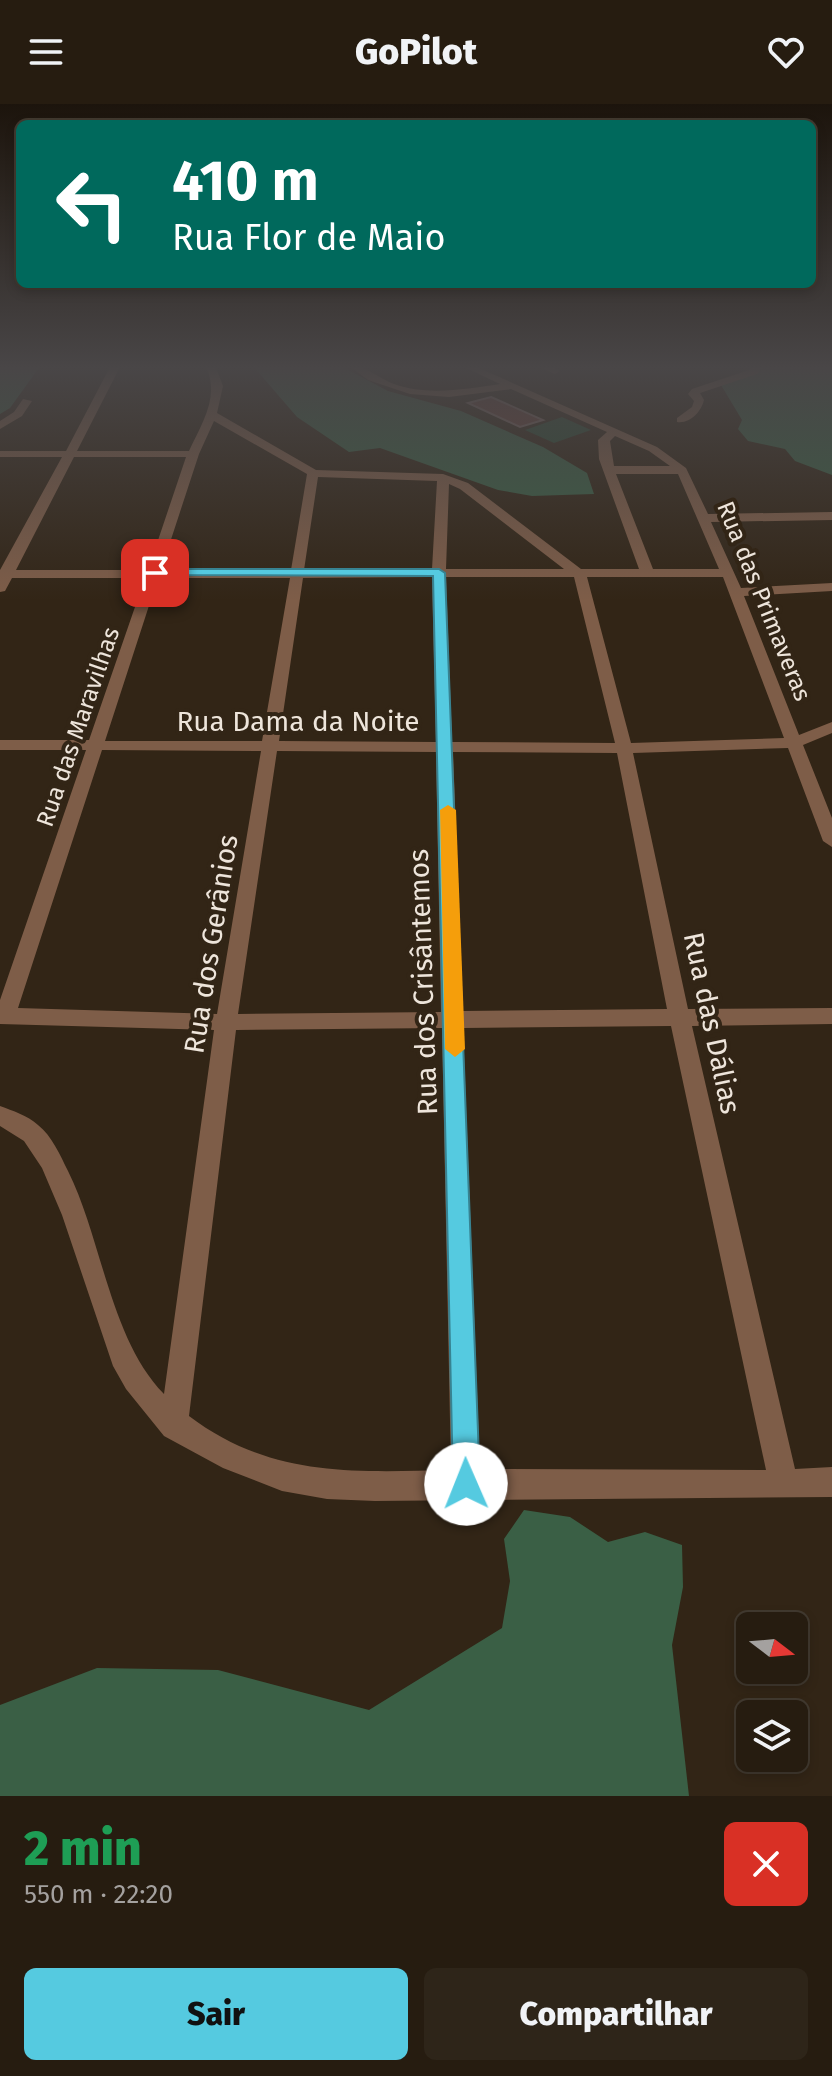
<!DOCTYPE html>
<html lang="pt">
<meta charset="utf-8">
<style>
:root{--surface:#261c10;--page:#2e2519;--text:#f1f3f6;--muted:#a4a19f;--line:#423a30;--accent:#55cae0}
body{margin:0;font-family:"Fira Sans",sans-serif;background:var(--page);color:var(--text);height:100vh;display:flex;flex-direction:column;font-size:30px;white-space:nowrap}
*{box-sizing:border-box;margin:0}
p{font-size:26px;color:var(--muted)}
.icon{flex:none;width:44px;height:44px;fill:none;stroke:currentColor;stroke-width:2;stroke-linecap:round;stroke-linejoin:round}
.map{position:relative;height:1692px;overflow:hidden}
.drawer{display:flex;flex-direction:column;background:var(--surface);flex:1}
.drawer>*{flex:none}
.guide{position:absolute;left:16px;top:16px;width:800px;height:168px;border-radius:12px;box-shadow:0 4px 12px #0003,0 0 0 2px var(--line);background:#00695c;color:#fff;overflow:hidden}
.needle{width:52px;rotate:106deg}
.buttons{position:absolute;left:736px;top:1508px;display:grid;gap:16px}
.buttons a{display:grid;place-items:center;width:72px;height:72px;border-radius:12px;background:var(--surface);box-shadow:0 4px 12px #0003,0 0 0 2px var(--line);font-size:40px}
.pin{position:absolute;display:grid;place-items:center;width:68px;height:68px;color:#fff;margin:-34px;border-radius:16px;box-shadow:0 4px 12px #0006}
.me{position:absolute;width:88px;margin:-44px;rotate:359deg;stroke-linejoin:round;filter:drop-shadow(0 0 6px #0008)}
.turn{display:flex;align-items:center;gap:28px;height:168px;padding:0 24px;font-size:36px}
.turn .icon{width:104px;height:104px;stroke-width:2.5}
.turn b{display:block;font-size:56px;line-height:68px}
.round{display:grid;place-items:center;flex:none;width:84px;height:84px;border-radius:12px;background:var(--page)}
.overview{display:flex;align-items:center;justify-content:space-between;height:136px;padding:0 24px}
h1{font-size:48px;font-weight:800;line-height:60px;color:#1e9e55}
.cta{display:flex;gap:16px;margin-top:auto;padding:16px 24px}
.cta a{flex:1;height:92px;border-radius:12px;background:var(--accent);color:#111;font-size:32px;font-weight:800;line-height:92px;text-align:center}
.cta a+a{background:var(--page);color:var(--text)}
header{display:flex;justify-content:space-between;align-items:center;height:104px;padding:0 24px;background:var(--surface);font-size:36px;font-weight:800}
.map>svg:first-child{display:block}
</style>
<header><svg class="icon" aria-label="menu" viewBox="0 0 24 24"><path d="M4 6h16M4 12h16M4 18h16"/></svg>GoPilot<svg class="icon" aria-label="heart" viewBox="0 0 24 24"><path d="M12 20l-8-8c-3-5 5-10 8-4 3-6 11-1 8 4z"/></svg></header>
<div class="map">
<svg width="832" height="1692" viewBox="0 0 832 1692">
<rect width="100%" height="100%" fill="#322516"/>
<path fill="#2a4b34" d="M562 313 591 326 554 339 525 326Z"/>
<path fill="#3a5f45" d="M0 261H41L10 304 0 310Z
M252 261H339L388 287 461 307 543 343 587 369 594 390 532 392 498 386 380 344 349 348 297 313Z
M763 261H832V371L795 357 785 345 748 337 738 325 742 316 721 281 756 269Z
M524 1406 570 1413 608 1438 645 1428 682 1441 683 1483 672 1541 689 1692H0V1601L97 1564 218 1566 369 1606 502 1524 510 1477 504 1435Z"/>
<path fill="#6a3f39" stroke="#7e6662" stroke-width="2" d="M491 293 543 316 520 323 468 299Z"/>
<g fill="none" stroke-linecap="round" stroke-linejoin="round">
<path fill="#7e5d48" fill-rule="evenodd" d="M111 261H121L77 347H189C202 319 221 291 205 261H215L223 282 217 309 316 366 443 370 468 379 581 465H639L599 355 598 336 607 328 511 285 449 293 410 290 368 276 348 261C365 261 378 274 394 280 427 292 466 285 500 280L460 261H472L657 343 686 364 708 410 832 408V416L711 418 741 484 832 479V487L744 492 799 631 832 618V629L803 641 832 714V743L823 737 788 644 633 649 688 905 832 904V920L692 922 795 1365 832 1363V1393L375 1397 327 1395 282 1387 223 1364 164 1332 126 1285 113 1262 62 1111 42 1064 24 1037 0 1022V1002C13 1007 27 1011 38 1021 52 1032 60 1051 68 1067 102 1135 110 1235 164 1290L214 926 0 920V896L86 646H0V636H89L145 474H12L5 487 0 488V466L62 353H0V347H66ZM214 317 307 370 291 466H161L199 350ZM615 332 649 347 670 362H614L610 337ZM74 353H186L148 466H16ZM616 370H678L719 465H653ZM318 373 437 377 432 465 304 466ZM449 380 460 385 564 465H446ZM432 473 436 638 279 637 303 474ZM446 473H574L615 639 452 638ZM587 473H723L784 634 631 639ZM158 474H290L262 637H105ZM102 646 261 647 217 910 18 904ZM277 647 436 648 441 908 238 910ZM453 648 617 649 667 905 463 907ZM671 922 766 1366 480 1365 463 924ZM442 924 451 1366C355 1368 271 1374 189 1312L236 926Z
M535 261H548L560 267 555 270Z
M754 261H764L757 270 700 289 704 296C701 308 690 320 677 318V314L692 303 694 297 688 290 692 285 749 266Z
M23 295 32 297 22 312 0 325V317L14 308Z"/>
</g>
<linearGradient id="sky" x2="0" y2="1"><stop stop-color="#1c140c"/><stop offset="0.53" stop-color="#494647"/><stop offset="1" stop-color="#494647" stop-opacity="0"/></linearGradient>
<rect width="832" height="497" fill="url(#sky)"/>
<path fill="#55cae0" stroke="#378392" stroke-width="2" d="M155 465H439L445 469 480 1380 476 1390 466 1394 457 1390 453 1380 433 472 151 471V466Z"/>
<path fill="#f59e0b" d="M448 701 456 706 465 945 455 953 445 945 440 706Z"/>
<g text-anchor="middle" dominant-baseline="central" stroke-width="8" stroke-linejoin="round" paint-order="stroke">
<g font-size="24" fill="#eee5db" stroke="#322516">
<text transform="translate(764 497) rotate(68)">Rua das Primaveras</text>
<text transform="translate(78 623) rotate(-71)">Rua das Maravilhas</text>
</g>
<g font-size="28" fill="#eee5db" stroke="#322516">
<text x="298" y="617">Rua Dama da Noite</text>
<text transform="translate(211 840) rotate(-81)">Rua dos Gerânios</text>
<text transform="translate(423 878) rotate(-92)">Rua dos Crisântemos</text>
<text transform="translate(712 919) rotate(78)">Rua das Dálias</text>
</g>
</g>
</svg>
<div class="buttons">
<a><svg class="needle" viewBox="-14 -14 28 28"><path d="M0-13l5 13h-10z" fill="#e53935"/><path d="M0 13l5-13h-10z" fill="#a4a19f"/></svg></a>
<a><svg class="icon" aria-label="layers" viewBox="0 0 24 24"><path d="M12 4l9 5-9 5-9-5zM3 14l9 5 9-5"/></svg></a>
</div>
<div class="pin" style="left:155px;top:469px;background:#d93025"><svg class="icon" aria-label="arrive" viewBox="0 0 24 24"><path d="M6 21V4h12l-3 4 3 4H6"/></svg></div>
<svg class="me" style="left:466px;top:1380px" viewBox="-20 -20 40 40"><circle r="19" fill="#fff"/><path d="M0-13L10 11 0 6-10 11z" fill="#55cae0"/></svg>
<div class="guide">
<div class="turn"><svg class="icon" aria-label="left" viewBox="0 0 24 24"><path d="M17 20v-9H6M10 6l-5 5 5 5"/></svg><div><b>410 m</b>Rua Flor de Maio</div></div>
</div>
</div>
<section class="drawer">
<div class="overview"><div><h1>2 min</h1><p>550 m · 22:20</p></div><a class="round" style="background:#d93025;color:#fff"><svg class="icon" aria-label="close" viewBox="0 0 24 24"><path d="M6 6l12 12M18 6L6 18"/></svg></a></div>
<div class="cta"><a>Sair</a><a>Compartilhar</a></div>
</section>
